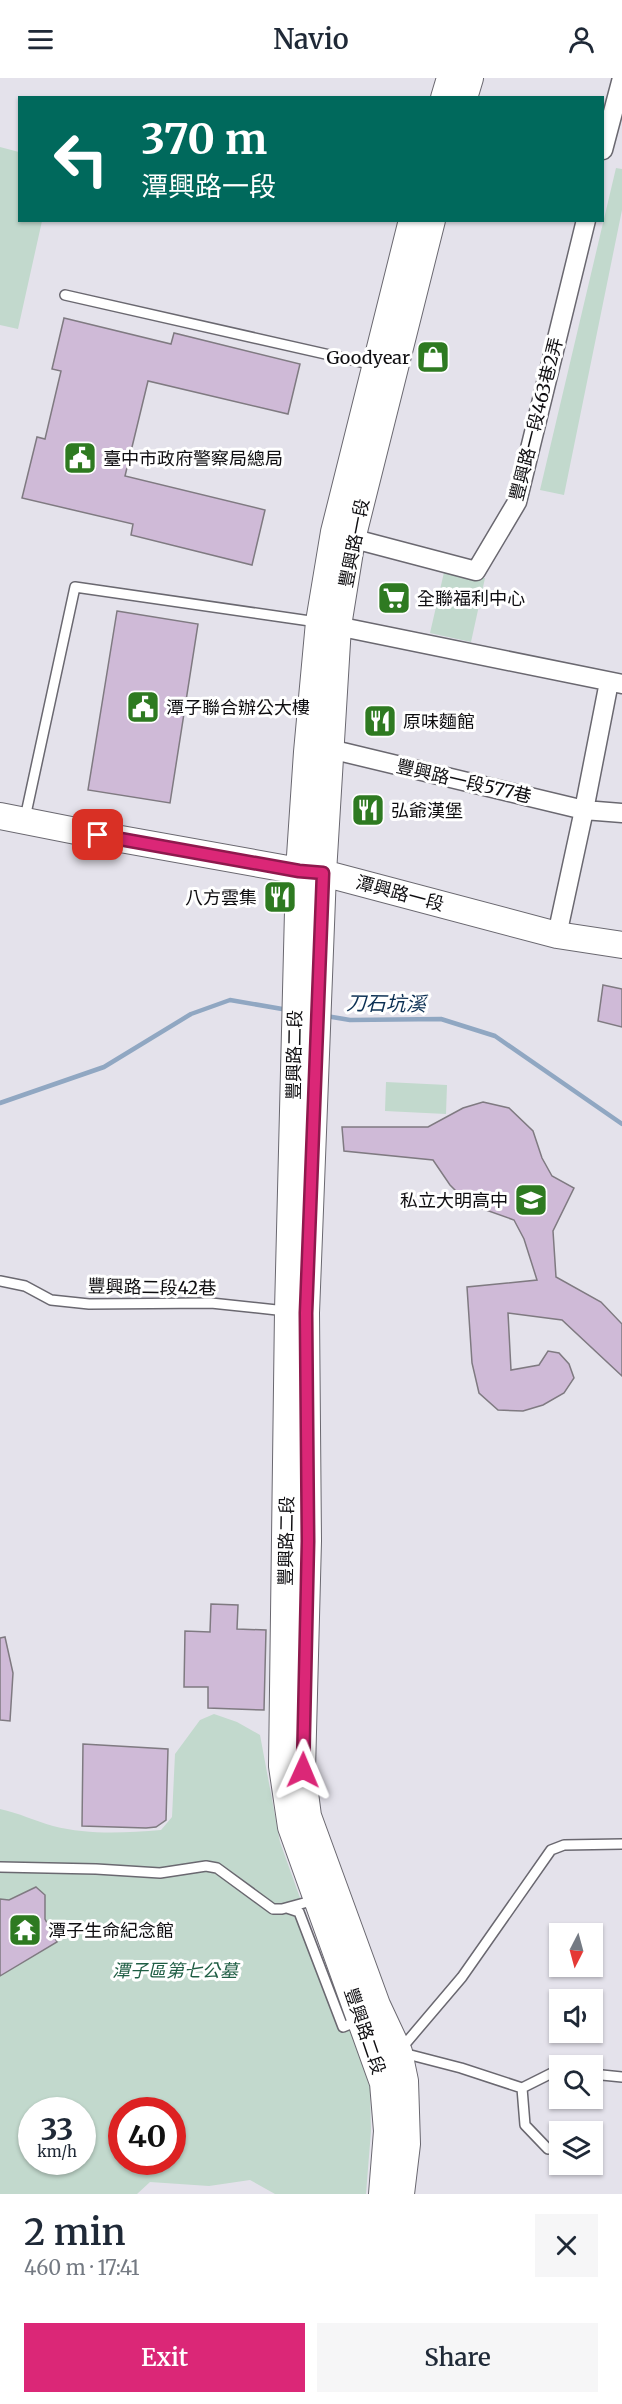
<!DOCTYPE html>
<meta charset="utf-8">
<style>
:root{--surface:#fff;--page:#f6f6f7;--text:#1f2937;--muted:#747a83;--accent:#db2777}
body{margin:0;font-family:Merriweather,"Noto Sans TC",serif;background:var(--page);color:var(--text);height:100vh;display:flex;flex-direction:column;font-size:22px;white-space:nowrap}
*{box-sizing:border-box;margin:0}
p{font-size:20px;color:var(--muted)}
.icon{flex:none;width:33px;height:33px;fill:none;stroke:currentColor;stroke-width:2;stroke-linecap:round;stroke-linejoin:round}
.map{position:relative;height:2116px;overflow:hidden}
.panel{display:flex;flex-direction:column;background:var(--surface);flex:1}
.panel>*{flex:none}
.guide{position:absolute;left:18px;top:18px;width:586px;height:126px;border-radius:0px;box-shadow:0 2px 4px #0004;background:#00695c;color:#fff;overflow:hidden}
.needle{width:39px;rotate:186deg}
.buttons{position:absolute;left:549px;top:1845px;display:grid;gap:12px}
.buttons a{display:grid;place-items:center;width:54px;height:54px;border-radius:0px;background:var(--surface);box-shadow:0 2px 4px #0004;font-size:30px}
.speed{position:absolute;left:18px;top:2019px;display:flex;gap:12px;font-size:30px;font-weight:700;text-align:center}
.speed>*{display:grid;place-content:center;width:78px;height:78px;border-radius:50%;background:var(--surface);box-shadow:0 2px 4px #0004;line-height:1}
.speed small{font-size:15px;font-weight:400}
.speed .limit{border:9px solid #d22;background:#fff;color:#111}
.pin{position:absolute;display:grid;place-items:center;width:51px;height:51px;color:#fff;margin:-26px;border-radius:12px;box-shadow:0 3px 9px #0006}
.me{position:absolute;width:66px;margin:-33px;rotate:1deg;stroke-linejoin:round;filter:drop-shadow(0 0 4px #0008)}
.turn{display:flex;align-items:center;gap:21px;height:126px;padding:0 24px;font-size:27px}
.turn .icon{width:78px;height:78px;stroke-width:2.5}
.turn b{display:block;font-size:42px;line-height:51px}
.round{display:grid;place-items:center;flex:none;width:63px;height:63px;border-radius:0px;background:var(--page)}
.summary{display:flex;align-items:center;justify-content:space-between;height:102px;padding:0 24px}
h1{font-size:36px;font-weight:600;line-height:45px}
.cta{display:flex;gap:12px;margin-top:auto;padding:12px 24px}
.cta a{flex:1;height:69px;border-radius:0px;background:var(--accent);color:#fff;font-size:24px;font-weight:600;line-height:69px;text-align:center}
.cta a+a{background:var(--page);color:var(--text)}
header{display:flex;justify-content:space-between;align-items:center;height:78px;padding:0 24px;background:var(--surface);font-size:27px;font-weight:600}
.map>svg:first-child{display:block}
</style>
<header><svg class="icon" aria-label="menu" viewBox="0 0 24 24"><path d="M4 6h16M4 12h16M4 18h16"/></svg>Navio<svg class="icon" aria-label="person" viewBox="0 0 24 24"><circle cx="12" cy="8" r="4"/><path d="M4 21q1-7 8-7t8 7"/></svg></header>
<div class="map">
<svg width="622" height="2116" viewBox="0 0 622 2116">
<rect width="100%" height="100%" fill="#e4e2eb"/>
<path fill="#c2d9cd" fill-rule="evenodd" d="M0 69 19 74 20 142 42 143 18 251 0 247Z
M616 90 622 91V132L564 417 540 412Z
M445 490 485 500 471 564 430 555Z
M386 1004 447 1007 446 1036 385 1033Z
M214 1636 237 1644 260 1657 280 1764 318 1870 350 1949 370 2010 371 2053 366 2116H275L250 2102 209 2108 150 2104 137 2116H0V1731C19 1735 35 1743 53 1748 88 1757 125 1755 161 1752L172 1739 175 1676 200 1642ZM32 2032H82V2084H32ZM122 2032H172V2084H122Z"/>
<g fill="none" stroke-linecap="round" stroke-linejoin="round">
<path stroke="#90a7c2" stroke-width="4.5" d="M326 938 350 942 441 941 495 958 622 1046
M0 1025 104 989 191 936 230 922 288 932"/>
</g>
<path fill="#cfbad7" stroke="#7f7a81" stroke-width="1.5" d="M64 240 171 266 174 255 300 286 288 336 148 303 125 398 265 432 252 487 131 457 133 446 22 420 37 359 45 361 61 293 52 291Z
M117 533 198 546 170 725 88 712Z
M603 907 622 911V949L598 943Z
M483 1024 509 1030 533 1053 542 1080 552 1098 574 1110 553 1153 556 1199 601 1224 622 1246V1298L562 1242 508 1235 511 1292 539 1287 548 1273 559 1275 569 1286 574 1300 564 1315 543 1327 523 1333 498 1332 479 1315 472 1285 467 1209 537 1202 524 1161 514 1142 469 1126 450 1107 433 1082 344 1073 342 1049H428L463 1030Z
M211 1526 238 1527 237 1551 266 1552 264 1632 208 1630V1609H184L185 1553 210 1554Z
M5 1559 13 1595 10 1643 0 1642V1560Z
M83 1666 168 1671 166 1742 156 1749 146 1750 82 1748Z
M36 1809 45 1817V1841L57 1864 0 1898V1821L9 1822Z"/>
<g fill="none" stroke-linecap="round" stroke-linejoin="round">
<g stroke="#6a6870" stroke-width="12">
<path id="lane" d="M65 217 374 287
M25 740 75 509 317 544
M0 1203 25 1208 51 1222 89 1226 211 1225 286 1233
M0 1789 96 1791 160 1795 206 1788 217 1790 273 1831H282L315 1822
M287 1830 299 1834 343 1949 360 1942
M400 1972 462 1899 551 1772 564 1767 622 1766
M403 1975 461 1990 522 2010 525 2047 548 2071
M567 1988 576 1984 581 1988
M592 1996 622 1999
M522 2010 560 1991"/>
</g>
<g stroke="#6a6870" stroke-width="21">
<path id="street" d="M603 72 622 0
M343 458 476 493 517 424 586 142
M327 546 622 606
M321 672 330 671 584 732 622 735
M557 857 584 732 609 604"/>
</g>
<g stroke="#6a6870" stroke-width="28">
<path id="secondary" d="M444 20 450 0
M464 20 470 0
M0 738 76 753 299 793 323 795 557 857 622 867
M382 2116 387 2053 383 2005 291 1749 282 1688 288 1233 299 793 307 674 319 544 334 454 412 142
M401 2116 407 2066 405 2003 399 1974 377 1927 308 1738 302 1692 308 1463 306 1235 323 795 338 548 352 461 432 142"/>
</g>
<use href="#lane" stroke="#fff" stroke-width="9"/>
<use href="#street" stroke="#fff" stroke-width="18"/>
<use href="#secondary" stroke="#fff" stroke-width="26"/>
</g>
<g fill="none" stroke-linecap="round" stroke-linejoin="round">
<g stroke="#8e194d" stroke-width="15">
<path id="route" d="M98 757 299 793 323 795 306 1235 308 1463 303 1692"/>
</g>
<use href="#route" stroke="#db2777" stroke-width="10"/>
</g>
<defs>
<g id="shop-square" transform="scale(1.725)"><rect x="-9" y="-9" width="18" height="18" rx="4" fill="#2e7a21" stroke="#fff"/><path d="M-5-2.5h2.3a2.7 3.5 0 0 1 5.4 0H5L5.5 6h-11ZM-1.5-2.5h3a1.5 2.3 0 0 0-3 0Z" fill="#fff"/></g>
<g id="civic-square" transform="scale(1.725)"><rect x="-9" y="-9" width="18" height="18" rx="4" fill="#2e7a21" stroke="#fff"/><path d="M-.6-6.5H3V-4.5H.6V-3L4-1V1h2V6H-6V1h2V-1L-.6-3ZM-1.2 2.5V6h2.4V2.5Z" fill="#fff"/></g>
<g id="supermarket-square" transform="scale(1.725)"><rect x="-9" y="-9" width="18" height="18" rx="4" fill="#2e7a21" stroke="#fff"/><path d="M-6-5.5h2.5l.6 2H6L4.5 2H-2.5L-4.4-4H-6ZM-1.5 3.2a1.3 1.3 0 1 0 .1 0ZM3 3.2a1.3 1.3 0 1 0 .1 0Z" fill="#fff"/></g>
<g id="restaurant-square" transform="scale(1.725)"><rect x="-9" y="-9" width="18" height="18" rx="4" fill="#2e7a21" stroke="#fff"/><path d="M-5-6h1v4h1v-4h1v4h1v-4h1v5L-1.5 .5V6h-2V.5L-5-1ZM5-6V6H3V1.5H1.5Q1.5-4 5-6Z" fill="#fff"/></g>
<g id="school-square" transform="scale(1.725)"><rect x="-9" y="-9" width="18" height="18" rx="4" fill="#2e7a21" stroke="#fff"/><path d="M0-5L7-2L0 1L-7-2ZM-4 1L0 2.5L4 1V4Q0 6-4 4Z" fill="#fff"/></g>
<g id="temple-square" transform="scale(1.725)"><rect x="-9" y="-9" width="18" height="18" rx="4" fill="#2e7a21" stroke="#fff"/><path d="M0-6L5-2H3V0L6.5 2.5H4V6H1.5V3h-3V6H-4V2.5H-6.5L-3 0V-2H-5Z" fill="#fff"/></g>
</defs>
<g fill-rule="evenodd">
<use href="#shop-square" x="433" y="279"/>
<use href="#civic-square" x="80" y="380"/>
<use href="#supermarket-square" x="394" y="520"/>
<use href="#civic-square" x="143" y="629"/>
<use href="#restaurant-square" x="380" y="643"/>
<use href="#restaurant-square" x="368" y="732"/>
<use href="#restaurant-square" x="280" y="819"/>
<use href="#school-square" x="531" y="1122"/>
<use href="#temple-square" x="25" y="1852"/>
</g>
<g text-anchor="middle" dominant-baseline="central" stroke-width="6" stroke-linejoin="round" paint-order="stroke">
<g font-size="18" fill="#0f0e11" stroke="#fff" text-anchor="start">
<text x="410" y="279" text-anchor="end">Goodyear</text>
<text x="103" y="380">臺中市政府警察局總局</text>
<text x="417" y="520">全聯福利中心</text>
<text x="166" y="629">潭子聯合辦公大樓</text>
<text x="403" y="643">原味麵館</text>
<text x="391" y="732">弘爺漢堡</text>
<text x="257" y="819" text-anchor="end">八方雲集</text>
<text x="508" y="1122" text-anchor="end">私立大明高中</text>
<text x="48" y="1852">潭子生命紀念館</text>
</g>
<g font-size="18" fill="#0f0e11" stroke="#fff">
<text transform="translate(536 341) rotate(-76)">豐興路一段463巷2弄</text>
<text transform="translate(354 465) rotate(-79)">豐興路一段</text>
<text transform="translate(464 703) rotate(13)">豐興路一段577巷</text>
<text transform="translate(400 815) rotate(15)">潭興路一段</text>
<text transform="translate(294 977) rotate(-89)">豐興路二段</text>
<text transform="translate(152 1209) rotate(1)">豐興路二段42巷</text>
<text transform="translate(286 1463) rotate(-89)">豐興路二段</text>
<text transform="translate(365 1953) rotate(71)">豐興路二段</text>
</g>
<g font-size="18" font-style="italic" fill="#1f5e44" stroke="#fff">
<text x="175" y="1892">潭子區第七公墓</text>
</g>
<g font-size="20" font-style="italic" fill="#0b2f53" stroke="#fff">
<text transform="translate(386 925) rotate(1)">刀石坑溪</text>
</g>
</g>
</svg>
<div class="buttons">
<a><svg class="needle" viewBox="-14 -14 28 28"><path d="M0-13l5 13h-10z" fill="#e53935"/><path d="M0 13l5-13h-10z" fill="#747a83"/></svg></a>
<a><svg class="icon" aria-label="sound" viewBox="0 0 24 24"><path d="M4 9h4l5-4v14l-5-4H4zM17 9q2 3 0 6"/></svg></a>
<a><svg class="icon" aria-label="search" viewBox="0 0 24 24"><circle cx="10" cy="10" r="6"/><path d="M15 15l6 6"/></svg></a>
<a><svg class="icon" aria-label="layers" viewBox="0 0 24 24"><path d="M12 4l9 5-9 5-9-5zM3 14l9 5 9-5"/></svg></a>
</div>
<div class="speed"><div>33<small>km/h</small></div><div class="limit">40</div></div>
<div class="pin" style="left:98px;top:757px;background:#d93025"><svg class="icon" aria-label="arrive" viewBox="0 0 24 24"><path d="M6 21V4h12l-3 4 3 4H6"/></svg></div>
<svg class="me" style="left:303px;top:1692px" viewBox="-20 -20 40 40"><path d="M0-17L14 15 0 8-14 15z" fill="#db2777" stroke="#fff" stroke-width="4"/></svg>
<div class="guide">
<div class="turn"><svg class="icon" aria-label="left" viewBox="0 0 24 24"><path d="M17 20v-9H6M10 6l-5 5 5 5"/></svg><div><b>370 m</b>潭興路一段</div></div>
</div>
</div>
<section class="panel">
<div class="summary"><div><h1>2 min</h1><p>460 m · 17:41</p></div><a class="round"><svg class="icon" aria-label="close" viewBox="0 0 24 24"><path d="M6 6l12 12M18 6L6 18"/></svg></a></div>
<div class="cta"><a>Exit</a><a>Share</a></div>
</section>
